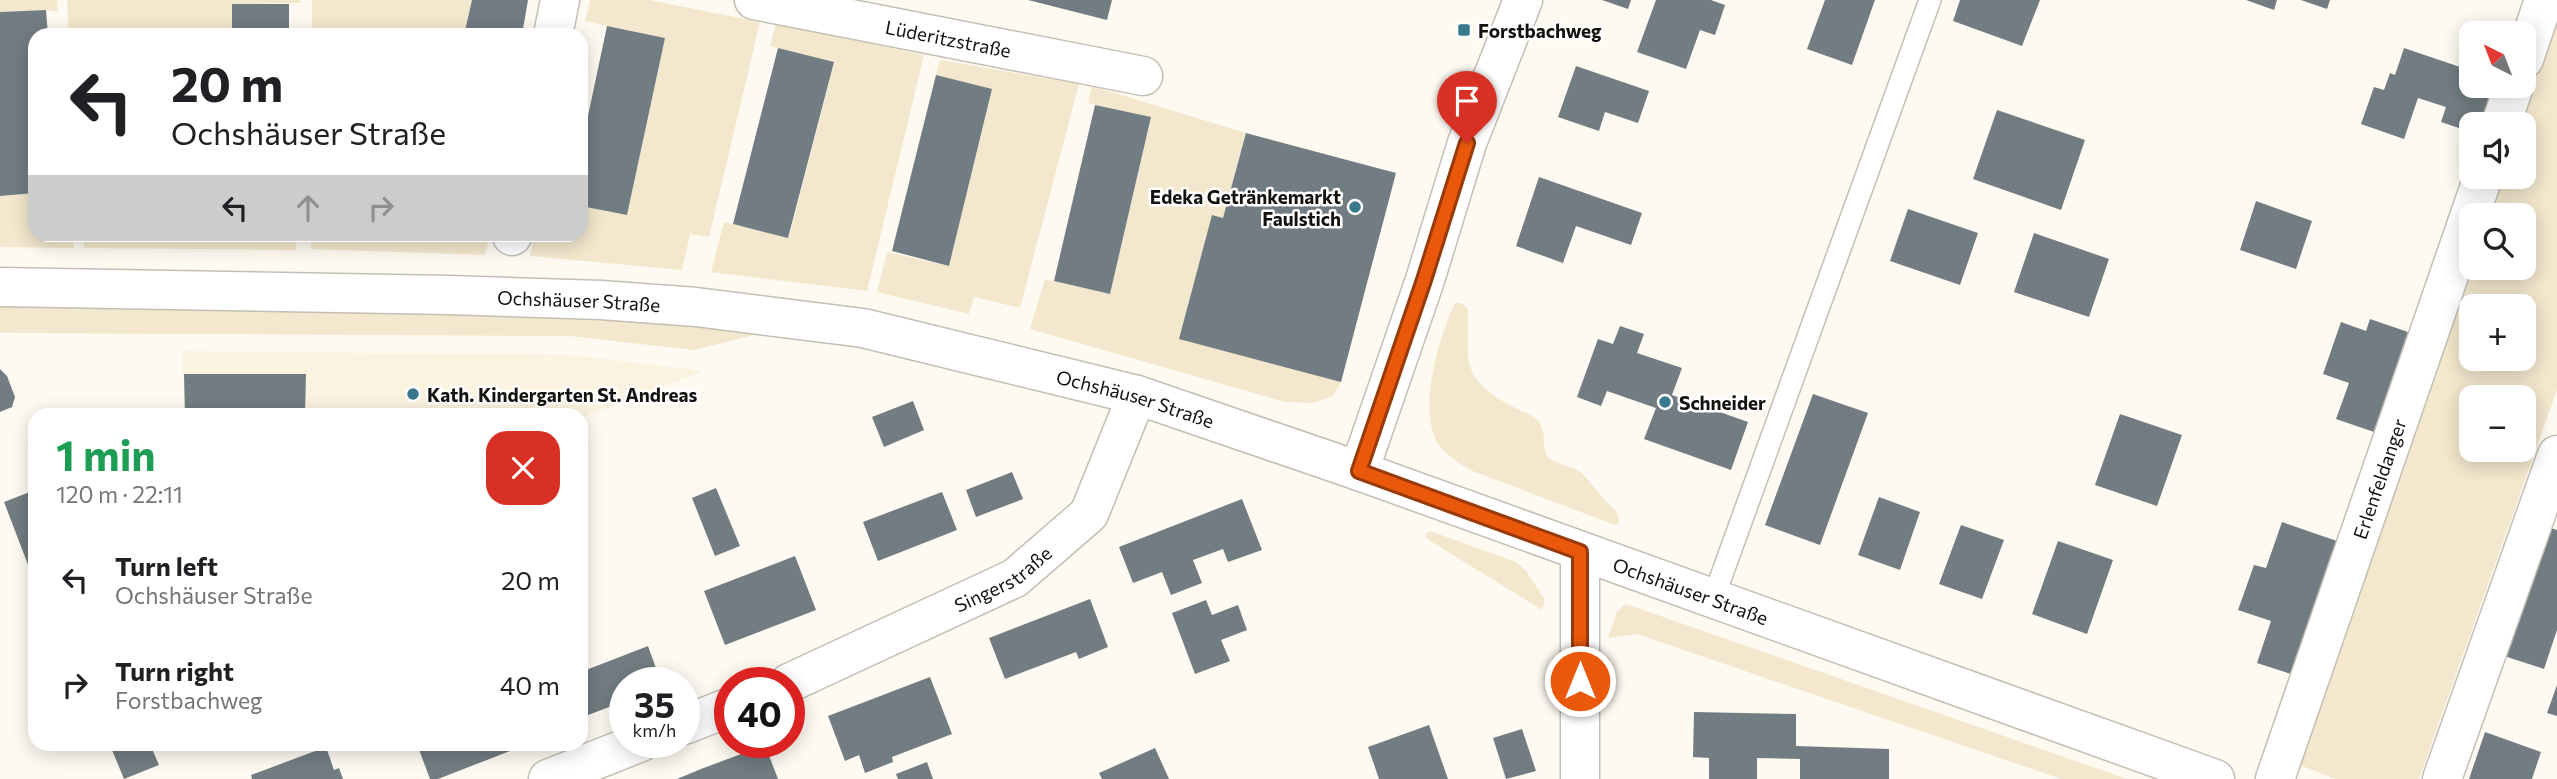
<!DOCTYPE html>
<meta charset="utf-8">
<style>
:root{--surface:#fff;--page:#f6f6f6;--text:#202124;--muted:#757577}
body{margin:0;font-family:Commissioner,sans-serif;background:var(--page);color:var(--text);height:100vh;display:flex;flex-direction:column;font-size:26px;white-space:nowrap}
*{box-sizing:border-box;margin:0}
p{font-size:23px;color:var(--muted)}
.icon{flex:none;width:38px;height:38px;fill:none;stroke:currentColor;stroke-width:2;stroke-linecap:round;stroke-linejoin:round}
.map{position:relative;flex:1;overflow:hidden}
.side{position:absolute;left:28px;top:408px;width:560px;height:343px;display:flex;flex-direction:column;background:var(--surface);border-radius:21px;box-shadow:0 4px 18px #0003}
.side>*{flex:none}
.hud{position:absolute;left:28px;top:28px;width:560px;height:214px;border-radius:21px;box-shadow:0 4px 18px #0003;background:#fff;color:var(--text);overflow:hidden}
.needle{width:46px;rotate:318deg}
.buttons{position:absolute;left:2459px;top:21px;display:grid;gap:14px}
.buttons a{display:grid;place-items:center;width:77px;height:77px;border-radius:14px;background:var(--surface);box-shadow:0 4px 18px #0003;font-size:35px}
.speed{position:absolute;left:609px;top:667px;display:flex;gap:14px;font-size:35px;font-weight:700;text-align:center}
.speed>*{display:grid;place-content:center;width:91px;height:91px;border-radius:50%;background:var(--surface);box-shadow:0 4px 18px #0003;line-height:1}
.speed small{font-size:18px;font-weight:400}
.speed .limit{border:10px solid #d22;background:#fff;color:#111}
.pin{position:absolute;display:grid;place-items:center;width:60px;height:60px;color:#fff;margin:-72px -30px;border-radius:50% 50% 50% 0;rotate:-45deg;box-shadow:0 0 7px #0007}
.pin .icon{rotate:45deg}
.me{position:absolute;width:77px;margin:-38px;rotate:0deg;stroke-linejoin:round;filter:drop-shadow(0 0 5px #0008)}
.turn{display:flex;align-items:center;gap:24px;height:147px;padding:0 28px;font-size:32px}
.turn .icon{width:91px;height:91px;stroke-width:2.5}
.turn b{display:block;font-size:49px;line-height:60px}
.lanes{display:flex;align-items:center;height:66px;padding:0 28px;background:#0003;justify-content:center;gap:35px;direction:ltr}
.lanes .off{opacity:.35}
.round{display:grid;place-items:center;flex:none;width:74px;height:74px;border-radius:21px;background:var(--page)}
.head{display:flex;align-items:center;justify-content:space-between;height:119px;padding:0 28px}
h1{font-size:42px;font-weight:700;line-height:52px;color:#1e9e55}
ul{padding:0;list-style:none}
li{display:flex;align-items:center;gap:21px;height:105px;padding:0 28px}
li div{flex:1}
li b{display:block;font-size:26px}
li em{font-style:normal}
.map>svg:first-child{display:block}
</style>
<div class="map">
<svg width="2557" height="779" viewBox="0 0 2557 779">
<rect width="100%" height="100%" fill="#fffaf1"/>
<path fill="#fbf3df" d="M182 351 571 355 703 371 581 418V415H185Z"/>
<path fill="#f3e7cd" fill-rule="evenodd" d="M0 0H57L58 12 46 10 0 12Z
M67 0H300L301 3 232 4V35H69Z
M312 0H472L464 35H312Z
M590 0H649L760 22 709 237 690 234 682 270 530 256 535 235 581 234V206L627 215 665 38 585 21Z
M2557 14V390L2419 779H2336L2297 764 2471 268H2524V215H2487L2501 177H2524V124H2519ZM2471 306H2524V359H2471ZM2471 397H2524V450H2471Z
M776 24 924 55 867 291 711 272 724 222 789 238 834 63 770 46Z
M940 60 1079 84 1020 308 974 297 969 314 877 292 887 252 949 266 992 90 936 75Z
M1092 86 1246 133 1223 218 1212 215 1341 382 1333 396 1313 403 1285 402 1030 329 1045 279 1110 294 1151 118 1088 103Z
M35 193V234L73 235 74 248 0 247V196Z
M83 235 297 234V235L296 250 84 248Z
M311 235V234L490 235 485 255 311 249Z
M1455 303H1461L1468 309C1470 355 1457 374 1504 402 1514 409 1529 412 1537 420 1548 432 1541 445 1547 455 1553 465 1572 465 1580 472 1594 484 1602 500 1617 511L1619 522 1615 525 1470 470C1458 462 1444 454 1437 442 1418 408 1439 336 1455 303Z
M0 304 577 317 755 332 754 335 694 350 569 336 0 333Z
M1430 531 1516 562 1527 572 1545 600 1542 610 1427 539 1426 534Z
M1626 604 2127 779H2061L1637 634 1608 638 1617 611Z"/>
<path fill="#717d82" d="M472 0H528L522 35H464Z
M1028 0H1112L1107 20Z
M1602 0H1631L1628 9Z
M1656 0H1711L1725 5 1715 35 1700 30 1686 69 1637 52Z
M1825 0H1875L1852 65 1807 49Z
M1960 0H2040L2022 46 1953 21Z
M2246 0H2277L2274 10Z
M2301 0H2330L2327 9Z
M232 4H289V35H232Z
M46 10 48 35H35V193L0 196V12Z
M607 26 665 38 627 215 581 206V149Z
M778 48 834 62 788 238 733 224Z
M2404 48 2460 67 2462 62 2471 65V86H2495L2482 124H2471V132L2441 122 2446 107 2418 98 2404 139 2361 124 2374 87 2384 90 2390 73 2395 75Z
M1576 66 1649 91 1638 123 1605 112 1599 131 1558 117Z
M936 75 992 89 949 266 892 251Z
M1095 105 1151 117 1110 294 1054 281Z
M1997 110 2085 140 2061 210 1973 179Z
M1246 133 1396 173 1341 382 1179 339 1212 215 1223 218Z
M1539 177 1642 213 1631 245 1576 226 1563 263 1516 246Z
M2256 201 2312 221 2296 269 2240 250Z
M1908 209 1978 233 1960 285 1890 261Z
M2034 233 2109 259 2089 317 2014 292Z
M2370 319 2408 332 2374 432 2336 419 2349 383 2323 374 2341 322 2366 331Z
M1620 326 1644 334 1637 353 1682 368 1672 395 1748 422 1731 470 1644 439 1656 408 1607 391 1601 406 1577 397 1598 339 1613 344Z
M0 369 7 376 15 397 12 407 0 412Z
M184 374H306L305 415H185Z
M1813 394 1868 413 1820 545 1765 525Z
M913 401 924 430 884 447 872 417Z
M2120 414 2182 435 2157 506 2095 485Z
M1012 472 1023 499 976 517 966 490Z
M716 488 740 546 715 556 692 498Z
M35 490V583L4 502Z
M942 492 957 530 878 561 863 522Z
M1879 497 1920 512 1900 570 1858 555Z
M1242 499 1262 550 1228 562 1223 549 1193 560 1202 583 1171 595 1162 572 1133 583 1119 547Z
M2282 522 2337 541 2291 674 2257 663 2271 621 2238 610 2254 565 2266 568Z
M1961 525 2004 540 1982 599 1939 584Z
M2548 527 2557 530V630L2544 669 2504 656Z
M2058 541 2113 560 2087 634 2032 614Z
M795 556 816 610 725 645 704 591Z
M1090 599 1108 647 1079 659 1076 652 1005 679 989 638Z
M1206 600 1212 615 1238 605 1247 630 1221 640 1230 661 1195 674 1172 613Z
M648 646 661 682H625V701L583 717 581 672Z
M930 677 952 734 892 757 893 762 865 773 859 755 845 761 828 716Z
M2557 685V716L2547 713Z
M1694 712 1796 714V746L1889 749V779H1800V759L1757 758V779H1709V758L1693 757Z
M1429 725 1448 779H1379L1368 747Z
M1522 729 1536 771 1506 779 1493 738Z
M2485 732 2541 752 2532 779H2469Z
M150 744 159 765 124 779 110 745Z
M417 744H507L510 751 438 779H430Z
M765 745 778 779H677L701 769Z
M326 747 334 770 339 768 343 779H252L251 775Z
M1155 748 1169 779H1102L1099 773Z
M927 762 933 779H898L896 774Z"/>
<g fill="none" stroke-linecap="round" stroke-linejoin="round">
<g stroke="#c4bfb4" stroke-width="24">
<path id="service" d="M1713 599 1930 0"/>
</g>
<g stroke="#c4bfb4" stroke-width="41">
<g id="minor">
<path id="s1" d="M754 0 1143 76"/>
<path d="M553 35 560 0"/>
<path d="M2524 59 2544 0"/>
<path d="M2501 124 2514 86"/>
<path d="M512 236 513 234"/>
<path id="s2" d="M789 683 1015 578 1089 514 1137 395"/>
<path d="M684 725 730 707"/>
<path d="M548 779 641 742"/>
<path id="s3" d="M2275 779 2483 177"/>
<path d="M2442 779 2557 455"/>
</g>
</g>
<g stroke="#c4bfb4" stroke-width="41">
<path id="tertiary" d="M1359 471 1425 280 1467 143 1523 0
M1580 552V779"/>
</g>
<g stroke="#c4bfb4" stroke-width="41">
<g id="secondary">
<path id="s4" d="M0 287 449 295 601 300 696 307 863 328 1137 395 1359 471 2215 779"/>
</g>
</g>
<use href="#service" stroke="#fff" stroke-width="21"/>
<use href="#minor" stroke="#fff" stroke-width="38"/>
<use href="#tertiary" stroke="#fff" stroke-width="38"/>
<use href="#secondary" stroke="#fff" stroke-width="38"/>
</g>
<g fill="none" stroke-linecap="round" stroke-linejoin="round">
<g stroke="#983908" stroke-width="18">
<path id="route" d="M1467 143 1424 280 1359 471 1580 552V681"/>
</g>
<use href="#route" stroke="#ea580c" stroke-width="12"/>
</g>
<g fill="#3a788e" stroke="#fff" stroke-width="2.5">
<rect x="1457" y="23" width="14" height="14" rx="3.5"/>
<circle cx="1355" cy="207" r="7"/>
<circle cx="413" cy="394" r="7"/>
<circle cx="1665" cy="402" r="7"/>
</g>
<g text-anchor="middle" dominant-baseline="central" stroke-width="5" stroke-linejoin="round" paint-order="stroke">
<g font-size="19" font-weight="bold" fill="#14120e" stroke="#fff" text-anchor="start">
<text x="1478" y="30">Forstbachweg</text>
<text x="1341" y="196" text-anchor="end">Edeka Getränkemarkt<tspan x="1341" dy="22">Faulstich</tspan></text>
<text x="427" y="394">Kath. Kindergarten St. Andreas</text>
<text x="1679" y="402">Schneider</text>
</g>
<g font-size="19" fill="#14120e" stroke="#fff">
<text stroke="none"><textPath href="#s1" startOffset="198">Lüderitzstraße</textPath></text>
<text stroke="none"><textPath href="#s4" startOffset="579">Ochshäuser Straße</textPath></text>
<text stroke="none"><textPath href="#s4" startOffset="1146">Ochshäuser Straße</textPath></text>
<text stroke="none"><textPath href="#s3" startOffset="318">Erlenfeldanger</textPath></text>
<text stroke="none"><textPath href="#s2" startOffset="238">Singerstraße</textPath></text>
<text stroke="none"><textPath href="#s4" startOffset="1734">Ochshäuser Straße</textPath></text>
</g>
</g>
</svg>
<div class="buttons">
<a><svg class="needle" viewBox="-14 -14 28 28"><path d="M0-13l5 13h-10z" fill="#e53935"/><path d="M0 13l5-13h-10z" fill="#757577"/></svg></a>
<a><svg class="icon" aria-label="sound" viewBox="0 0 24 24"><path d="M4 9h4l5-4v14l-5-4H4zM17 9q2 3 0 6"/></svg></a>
<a><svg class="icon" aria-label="search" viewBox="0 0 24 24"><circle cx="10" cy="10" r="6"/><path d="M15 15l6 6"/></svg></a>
<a>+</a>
<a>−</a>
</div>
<div class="speed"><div>35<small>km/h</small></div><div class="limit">40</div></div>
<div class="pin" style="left:1467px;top:143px;background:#d93025"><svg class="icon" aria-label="arrive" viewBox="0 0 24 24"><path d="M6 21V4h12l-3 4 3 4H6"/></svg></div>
<svg class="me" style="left:1580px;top:681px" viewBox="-20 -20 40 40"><circle r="17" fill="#ea580c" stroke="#fff" stroke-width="3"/><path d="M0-11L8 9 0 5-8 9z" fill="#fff"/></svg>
<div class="hud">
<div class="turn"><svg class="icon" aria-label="left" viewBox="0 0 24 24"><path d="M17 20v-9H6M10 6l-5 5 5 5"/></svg><div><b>20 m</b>Ochshäuser Straße</div></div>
<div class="lanes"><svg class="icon" aria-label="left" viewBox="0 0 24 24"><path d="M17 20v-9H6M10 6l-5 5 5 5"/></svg><svg class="icon off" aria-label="ahead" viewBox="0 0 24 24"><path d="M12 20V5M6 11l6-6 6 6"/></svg><svg class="icon off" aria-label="right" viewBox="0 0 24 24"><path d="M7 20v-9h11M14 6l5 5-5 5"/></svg></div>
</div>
<section class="side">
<div class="head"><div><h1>1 min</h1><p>120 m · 22:11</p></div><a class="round" style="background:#d93025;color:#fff"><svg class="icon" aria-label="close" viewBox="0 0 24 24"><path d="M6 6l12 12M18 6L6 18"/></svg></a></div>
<ul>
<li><svg class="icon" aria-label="left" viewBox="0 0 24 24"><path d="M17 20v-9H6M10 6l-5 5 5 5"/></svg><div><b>Turn left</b><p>Ochshäuser Straße</p></div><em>20 m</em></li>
<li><svg class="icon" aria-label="right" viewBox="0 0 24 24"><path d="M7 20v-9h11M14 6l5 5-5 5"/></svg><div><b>Turn right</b><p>Forstbachweg</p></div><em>40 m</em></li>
</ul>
</section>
</div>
